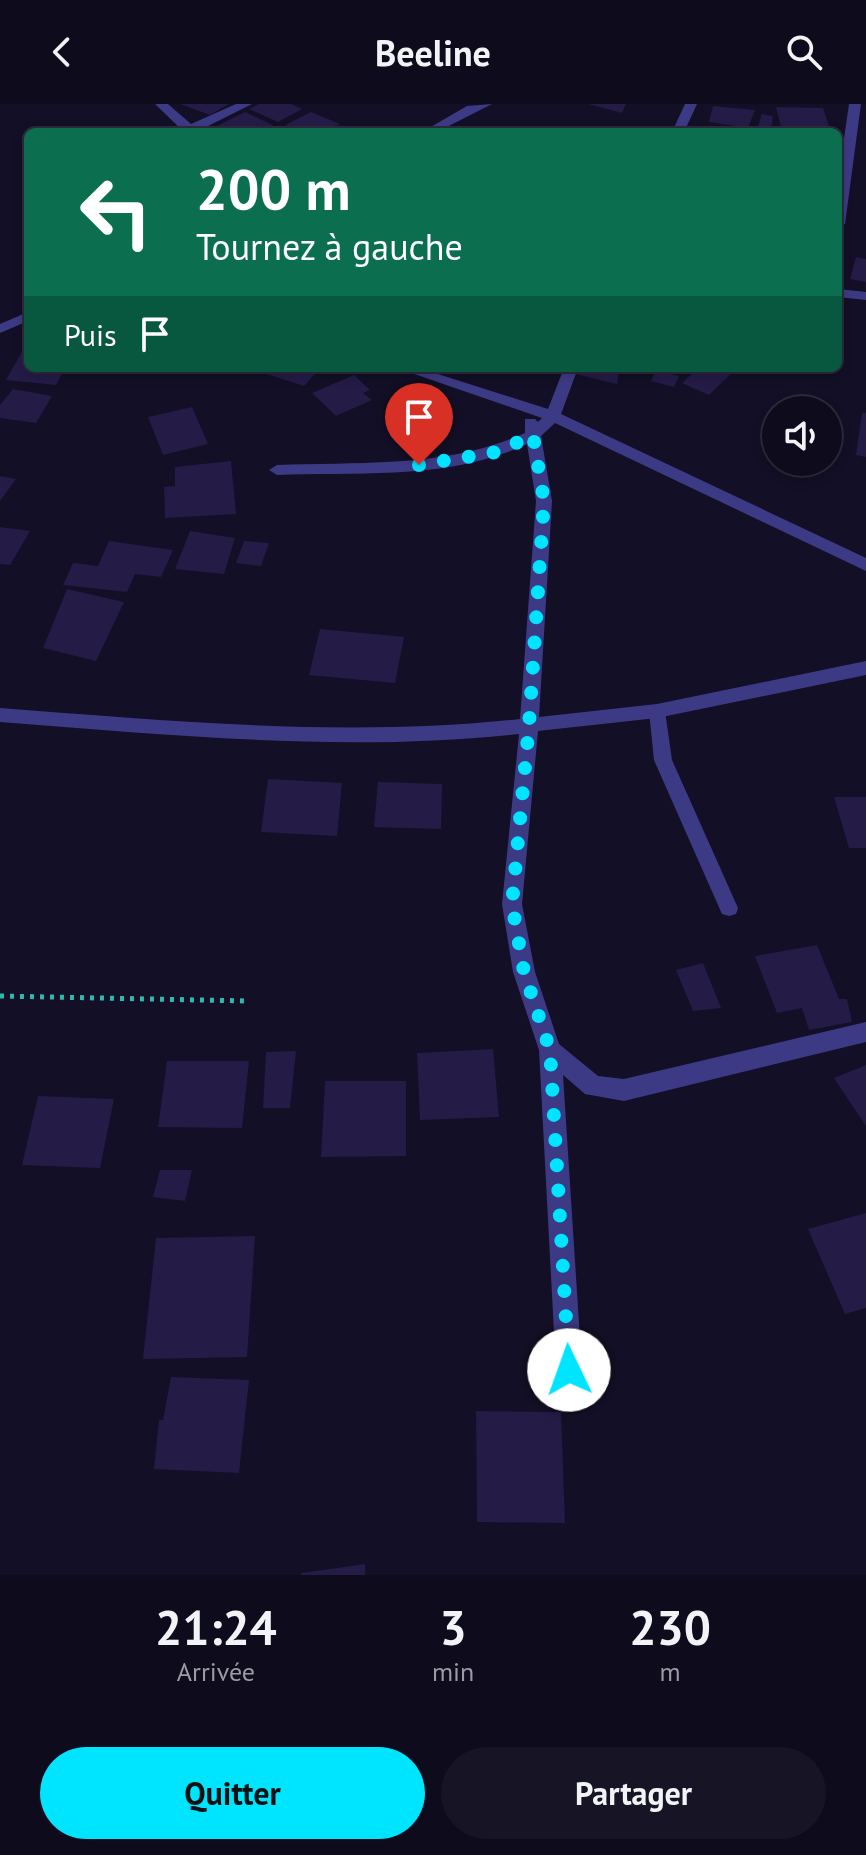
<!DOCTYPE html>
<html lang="fr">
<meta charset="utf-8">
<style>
:root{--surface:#0e0b1c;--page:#171425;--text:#f1f3f6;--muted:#9b9ba3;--line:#2e2b3b;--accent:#00e5ff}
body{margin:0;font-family:"PT Sans",sans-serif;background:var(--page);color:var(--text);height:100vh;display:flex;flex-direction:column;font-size:30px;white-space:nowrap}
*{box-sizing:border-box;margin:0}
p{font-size:26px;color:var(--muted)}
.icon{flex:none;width:44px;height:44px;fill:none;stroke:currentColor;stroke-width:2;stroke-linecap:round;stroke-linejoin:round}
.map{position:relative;height:1471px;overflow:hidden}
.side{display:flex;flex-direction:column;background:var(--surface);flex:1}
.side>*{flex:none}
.banner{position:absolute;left:24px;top:24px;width:818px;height:244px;border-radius:12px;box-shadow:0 4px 12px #0003,0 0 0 2px var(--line);background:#0b6e4f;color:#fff;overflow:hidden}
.fabs{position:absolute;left:762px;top:292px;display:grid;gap:16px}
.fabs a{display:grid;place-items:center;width:80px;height:80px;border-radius:50%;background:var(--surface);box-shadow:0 4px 12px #0003,0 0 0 2px var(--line);font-size:40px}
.pin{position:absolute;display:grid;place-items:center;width:68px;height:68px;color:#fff;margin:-82px -34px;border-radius:50% 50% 50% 0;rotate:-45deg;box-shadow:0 0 8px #0007}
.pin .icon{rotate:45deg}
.me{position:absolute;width:88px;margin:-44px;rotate:357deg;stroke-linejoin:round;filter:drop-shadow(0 0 6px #0008)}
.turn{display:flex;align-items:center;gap:28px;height:168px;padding:0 40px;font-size:36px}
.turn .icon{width:104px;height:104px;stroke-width:2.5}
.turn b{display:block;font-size:56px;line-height:68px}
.then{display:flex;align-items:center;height:76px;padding:0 40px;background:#0003;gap:16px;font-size:30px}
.eta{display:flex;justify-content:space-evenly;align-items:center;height:136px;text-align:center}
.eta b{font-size:48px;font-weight:600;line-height:56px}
.cta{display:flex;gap:16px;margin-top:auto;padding:16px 40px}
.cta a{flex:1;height:92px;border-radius:48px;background:var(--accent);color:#111;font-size:32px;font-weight:600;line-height:92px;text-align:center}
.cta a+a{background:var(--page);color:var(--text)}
header{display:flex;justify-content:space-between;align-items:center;height:104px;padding:0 40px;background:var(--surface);font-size:36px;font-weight:600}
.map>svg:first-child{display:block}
</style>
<header><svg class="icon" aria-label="back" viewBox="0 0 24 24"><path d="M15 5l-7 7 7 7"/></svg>Beeline<svg class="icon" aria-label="search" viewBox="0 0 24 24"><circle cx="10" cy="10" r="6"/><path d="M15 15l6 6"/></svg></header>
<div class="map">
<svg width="866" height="1471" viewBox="0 0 866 1471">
<rect width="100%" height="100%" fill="#130f26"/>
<path fill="#241b47" d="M180 0H229L210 11Z
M259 0H291L302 5 278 18 249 5Z
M588 0H626L622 9Z
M713 2 755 6 748 24 709 18Z
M776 3 823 4 831 28 782 27Z
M245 8 273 21 260 28H225L215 23Z
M311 8 340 20 326 28H301L285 21Z
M762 10 773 12 771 28H756Z
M856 153 866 155V178L850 175Z
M24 244H28V264H65L56 281 6 276Z
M260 264H320L304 282 257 267Z
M572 264H604L619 267 617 280 571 269Z
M698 264H737L709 291 682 279Z
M656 266 679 272 674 283 651 277Z
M354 271 370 286 363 289 372 296 336 312 312 289Z
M13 285 52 292 36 319 0 314V301Z
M192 303 208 340 163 351 148 313Z
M862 309H866V353L856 351Z
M231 357 236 410 165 414 164 383 175 382V363Z
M0 372 16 375 0 397Z
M0 423 30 427 10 461 0 460Z
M190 427 235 434 224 470 175 465Z
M109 437 173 446 161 473 135 470 127 488 63 481 73 459 98 462Z
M244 437 269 439 261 462 236 459Z
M67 485 124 498 96 557 43 544Z
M320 525 404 533 395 579 309 571Z
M268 675 342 679 337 732 261 728Z
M378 678 442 680 441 725 374 723Z
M834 693H866V744H849Z
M817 841 839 895H847L852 918 809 926 802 904 777 909 755 852Z
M703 859 721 904 693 907 676 866Z
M493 945 499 1013 420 1016 417 949Z
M296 947 290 1004H263L266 948Z
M167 957H249L242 1024 158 1023Z
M866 961V1022L834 974Z
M325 977H406V1052L321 1053Z
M38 992 114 995 100 1064 22 1061Z
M160 1066H192L185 1097 153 1093Z
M866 1109V1204L845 1210 808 1125Z
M255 1132 247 1253 143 1255 156 1134Z
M171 1273 249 1276 239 1369 154 1365 159 1316H163Z
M476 1307 561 1308 565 1419 477 1418Z
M365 1460V1471H301V1469Z"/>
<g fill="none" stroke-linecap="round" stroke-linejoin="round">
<path stroke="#2fb8b0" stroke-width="5" stroke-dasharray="4 6" stroke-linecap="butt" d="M0 892 249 897"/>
<path fill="#3d3a85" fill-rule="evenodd" d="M657 601 665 607 672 656 738 804 736 810 729 812 722 810 654 656 649 607Z"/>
<path fill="#3d3a85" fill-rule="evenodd" d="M155 0H168L191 20 236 0H252L196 28H184Z
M492 0 437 28H422L467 2Z
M685 0H697L684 28H672Z
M849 0H861L845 120 838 124V76Z
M838 185 866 188V196L838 193Z
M28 208V217L0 229V220Z
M397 264H419L548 305 564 264H578L561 310 866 454V467L555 319 541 332 552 397 539 613 657 600 866 557V571L657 614 538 627 522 800 535 868 559 940 598 972 624 975 866 918V938L624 997 585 990 563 971 582 1266 578 1275 569 1279 560 1275 556 1266 539 946 513 868 502 800 519 630C346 649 173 631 0 618V604C173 617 347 634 520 615L536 397 527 340C452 376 358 368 277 371L269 366 277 361C359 358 449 364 525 329V315H535L538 318 542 314Z"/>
</g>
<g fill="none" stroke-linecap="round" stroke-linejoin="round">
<path stroke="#00e5ff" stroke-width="14" stroke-dasharray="0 25.2" d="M419 361 497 348 533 331 544 397 529 621 512 800 524 868 550 946 569 1266"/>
</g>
</svg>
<div class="fabs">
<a><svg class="icon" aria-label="sound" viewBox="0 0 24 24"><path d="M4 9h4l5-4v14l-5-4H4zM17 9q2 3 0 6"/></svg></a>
</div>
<div class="pin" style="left:419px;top:361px;background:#d93025"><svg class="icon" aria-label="arrive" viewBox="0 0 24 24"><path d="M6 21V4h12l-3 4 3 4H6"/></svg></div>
<svg class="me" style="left:569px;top:1266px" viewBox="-20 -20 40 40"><circle r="19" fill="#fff"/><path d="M0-13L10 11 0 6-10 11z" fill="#00e5ff"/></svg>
<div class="banner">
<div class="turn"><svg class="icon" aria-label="left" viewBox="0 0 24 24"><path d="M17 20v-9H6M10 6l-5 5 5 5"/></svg><div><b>200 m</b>Tournez à gauche</div></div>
<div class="then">Puis<svg class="icon" aria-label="arrive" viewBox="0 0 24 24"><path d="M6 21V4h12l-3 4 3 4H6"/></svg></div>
</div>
</div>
<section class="side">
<div class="eta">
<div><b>21:24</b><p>Arrivée</p></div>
<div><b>3</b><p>min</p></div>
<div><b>230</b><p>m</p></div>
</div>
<div class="cta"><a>Quitter</a><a>Partager</a></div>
</section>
